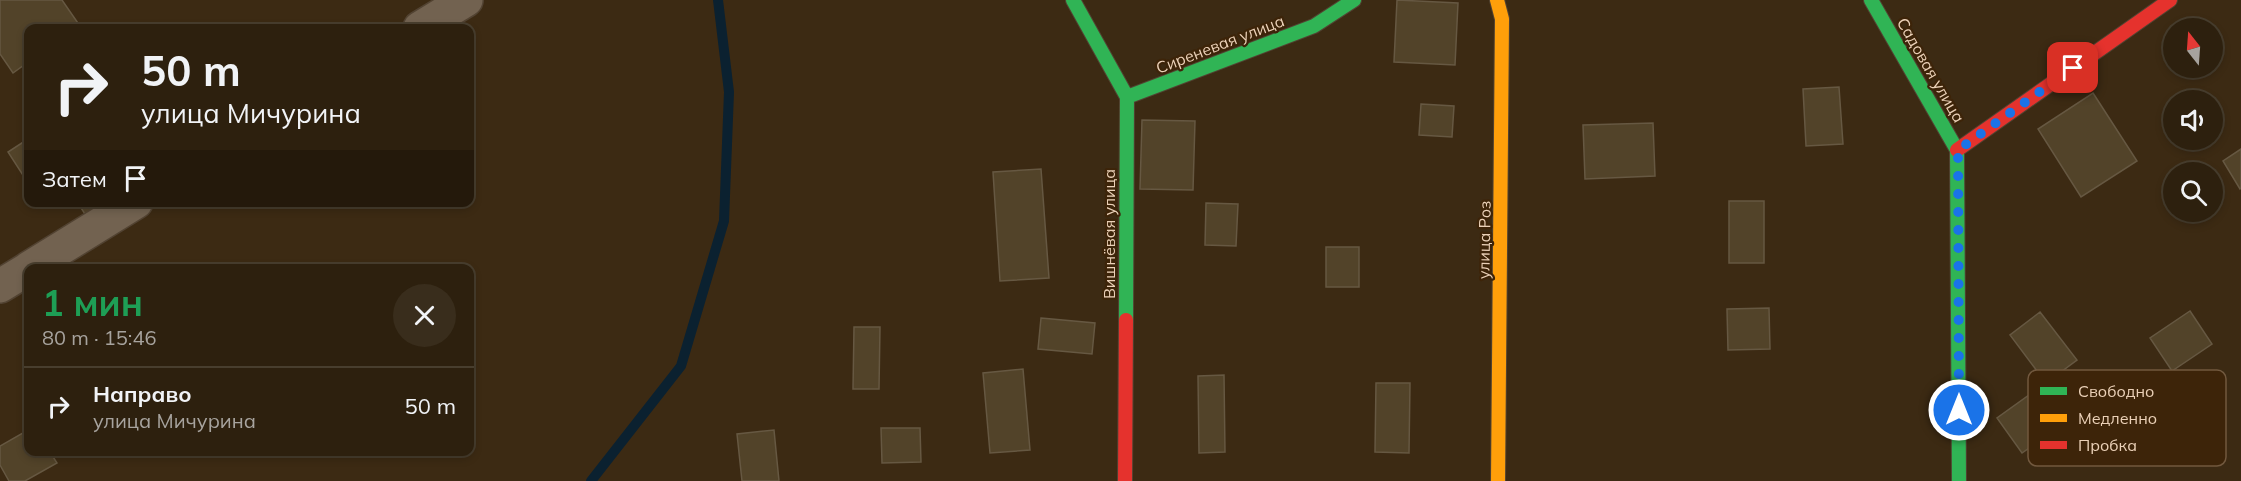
<!DOCTYPE html>
<html lang="ru">
<meta charset="utf-8">
<style>
:root{--surface:#2d200e;--page:#392d1c;--text:#f1f3f6;--muted:#a7a39e;--line:#483e2e}
body{margin:0;font-family:Mulish,sans-serif;background:var(--page);color:var(--text);height:100vh;display:flex;flex-direction:column;font-size:22px;white-space:nowrap}
*{box-sizing:border-box;margin:0}
p{font-size:20px;color:var(--muted)}
.icon{flex:none;width:33px;height:33px;fill:none;stroke:currentColor;stroke-width:2;stroke-linecap:round;stroke-linejoin:round}
.map{position:relative;flex:1;overflow:hidden}
.side{position:absolute;left:24px;top:264px;width:450px;height:192px;display:flex;flex-direction:column;background:var(--surface);border-radius:12px;box-shadow:0 3px 9px #0003,0 0 0 2px var(--line)}
.side>*{flex:none}
.banner{position:absolute;left:24px;top:24px;width:450px;height:183px;border-radius:12px;box-shadow:0 3px 9px #0003,0 0 0 2px var(--line);background:#2d200e;color:var(--text);overflow:hidden}
.needle{width:39px;rotate:343deg}
.buttons{position:absolute;left:2163px;top:18px;display:grid;gap:12px}
.buttons a{display:grid;place-items:center;width:60px;height:60px;border-radius:50%;background:var(--surface);box-shadow:0 3px 9px #0003,0 0 0 2px var(--line);font-size:30px}
.pin{position:absolute;display:grid;place-items:center;width:51px;height:51px;color:#fff;margin:-26px;border-radius:12px;box-shadow:0 3px 9px #0006}
.me{position:absolute;width:66px;margin:-33px;rotate:0deg;stroke-linejoin:round;filter:drop-shadow(0 0 4px #0008)}
.turn{display:flex;align-items:center;gap:21px;height:126px;padding:0 18px;font-size:27px}
.turn .icon{width:78px;height:78px;stroke-width:2.5}
.turn b{display:block;font-size:42px;line-height:51px}
.then{display:flex;align-items:center;height:57px;padding:0 18px;background:#0003;gap:12px;font-size:22px}
.round{display:grid;place-items:center;flex:none;width:63px;height:63px;border-radius:32px;background:var(--page)}
.head{display:flex;align-items:center;justify-content:space-between;height:102px;padding:0 18px}
h1{font-size:36px;font-weight:700;line-height:45px;color:#1e9e55}
ul{padding:0;list-style:none}
li{display:flex;align-items:center;gap:18px;height:78px;padding:0 18px;border-top:2px solid var(--line)}
li div{flex:1}
li b{display:block;font-size:22px}
li em{font-style:normal}
.map>svg:first-child{display:block}
</style>
<div class="map">
<svg width="2241" height="481" viewBox="0 0 2241 481">
<rect width="100%" height="100%" fill="#3c2a13"/>
<g fill="none" stroke-linecap="round" stroke-linejoin="round">
<path stroke="#0b2130" stroke-width="10" d="M591 481 681 366 724 221 729 92 718 0"/>
</g>
<path fill="#524329" stroke="#665842" stroke-width="1.5" d="M0 0H62L80 26 77 28H28V62L13 73 0 54Z
M1397 0 1458 3 1455 65 1394 62Z
M1839 87 1843 144 1806 146 1803 89Z
M2093 93 2137 161 2081 197 2038 129Z
M1421 104 1454 106 1452 137 1419 135Z
M1142 120 1195 121 1193 190 1140 189Z
M1653 123 1655 176 1585 179 1583 125Z
M28 139V183L8 152Z
M2241 149V188L2240 189 2223 161Z
M1041 169 1049 278 1000 281 993 172Z
M1729 201H1764V263H1729Z
M77 202H109L87 217Z
M1206 203 1238 204 1236 246 1205 245Z
M1326 247H1359V287H1326Z
M1769 308 1770 349 1728 350 1727 309Z
M2190 311 2212 344 2172 371 2150 338Z
M2040 312 2077 360 2046 383 2010 335Z
M1041 318 1095 323 1092 354 1038 349Z
M854 327H880L879 389H853Z
M1023 369 1030 450 990 453 983 373Z
M1224 375 1225 452 1199 453 1198 376Z
M1376 383H1410L1409 453 1375 452Z
M2036 390 2061 426 2022 453 1997 418Z
M881 428H920L921 462 882 463Z
M28 430V452H50L57 463 25 481H9L0 465V446Z
M774 430 779 481H742L737 434Z"/>
<g fill="none" stroke-linecap="round" stroke-linejoin="round">
<g stroke="#524332" stroke-width="36">
<path id="street" d="M420 28 466 0
M29 268 136 202
M0 286 28 269"/>
</g>
<g stroke="#524332" stroke-width="16">
<path id="fast" d="M1073 0 1127 97 1126 320
M1871 0 1957 150 1959 481
M1127 97 1314 26 1354 0"/>
</g>
<g stroke="#524332" stroke-width="16">
<path id="slow" d="M1497 0 1502 19 1498 481"/>
</g>
<g stroke="#524332" stroke-width="16">
<path id="jam" d="M1957 150 2170 0
M1125 481 1126 320"/>
</g>
<use href="#street" stroke="#726250" stroke-width="33"/>
<use href="#fast" stroke="#30b455" stroke-width="14"/>
<use href="#slow" stroke="#ff9f0a" stroke-width="14"/>
<use href="#jam" stroke="#e5322d" stroke-width="14"/>
</g>
<g fill="none" stroke-linecap="round" stroke-linejoin="round">
<path stroke="#1a73e8" stroke-width="10" stroke-dasharray="0 18" d="M1959 410 1958 150 2073 68"/>
</g>
<g text-anchor="middle" dominant-baseline="central" stroke-width="4.5" stroke-linejoin="round" paint-order="stroke">
<g font-size="16" fill="#ebd1b8" stroke="#3d2409">
<text transform="translate(1220 44) rotate(-21)">Сиреневая улица</text>
<text transform="translate(1931 70) rotate(60)">Садовая улица</text>
<text transform="translate(1109 234) rotate(-90)">Вишнёвая улица</text>
<text transform="translate(1484 240) rotate(-89)">улица Роз</text>
</g>
</g>
<rect x="2028" y="370" width="198" height="96" rx="9" fill="#3d2409" stroke="#71583e" stroke-width="1.5"/>
<rect x="2040" y="387" width="27" height="8" fill="#30b455"/>
<rect x="2040" y="414" width="27" height="8" fill="#ff9f0a"/>
<rect x="2040" y="441" width="27" height="8" fill="#e5322d"/>
<g font-size="16" fill="#ebd1b8">
<text x="2078" y="397">Свободно</text>
<text x="2078" y="424">Медленно</text>
<text x="2078" y="451">Пробка</text>
</g>
</svg>
<div class="buttons">
<a><svg class="needle" viewBox="-14 -14 28 28"><path d="M0-13l5 13h-10z" fill="#e53935"/><path d="M0 13l5-13h-10z" fill="#a7a39e"/></svg></a>
<a><svg class="icon" aria-label="sound" viewBox="0 0 24 24"><path d="M4 9h4l5-4v14l-5-4H4zM17 9q2 3 0 6"/></svg></a>
<a><svg class="icon" aria-label="search" viewBox="0 0 24 24"><circle cx="10" cy="10" r="6"/><path d="M15 15l6 6"/></svg></a>
</div>
<div class="pin" style="left:2073px;top:68px;background:#d93025"><svg class="icon" aria-label="arrive" viewBox="0 0 24 24"><path d="M6 21V4h12l-3 4 3 4H6"/></svg></div>
<svg class="me" style="left:1959px;top:410px" viewBox="-20 -20 40 40"><circle r="17" fill="#1a73e8" stroke="#fff" stroke-width="3"/><path d="M0-11L8 9 0 5-8 9z" fill="#fff"/></svg>
<div class="banner">
<div class="turn"><svg class="icon" aria-label="right" viewBox="0 0 24 24"><path d="M7 20v-9h11M14 6l5 5-5 5"/></svg><div><b>50 m</b>улица Мичурина</div></div>
<div class="then">Затем<svg class="icon" aria-label="arrive" viewBox="0 0 24 24"><path d="M6 21V4h12l-3 4 3 4H6"/></svg></div>
</div>
<section class="side">
<div class="head"><div><h1>1 мин</h1><p>80 m · 15:46</p></div><a class="round"><svg class="icon" aria-label="close" viewBox="0 0 24 24"><path d="M6 6l12 12M18 6L6 18"/></svg></a></div>
<ul>
<li><svg class="icon" aria-label="right" viewBox="0 0 24 24"><path d="M7 20v-9h11M14 6l5 5-5 5"/></svg><div><b>Направо</b><p>улица Мичурина</p></div><em>50 m</em></li>
</ul>
</section>
</div>
